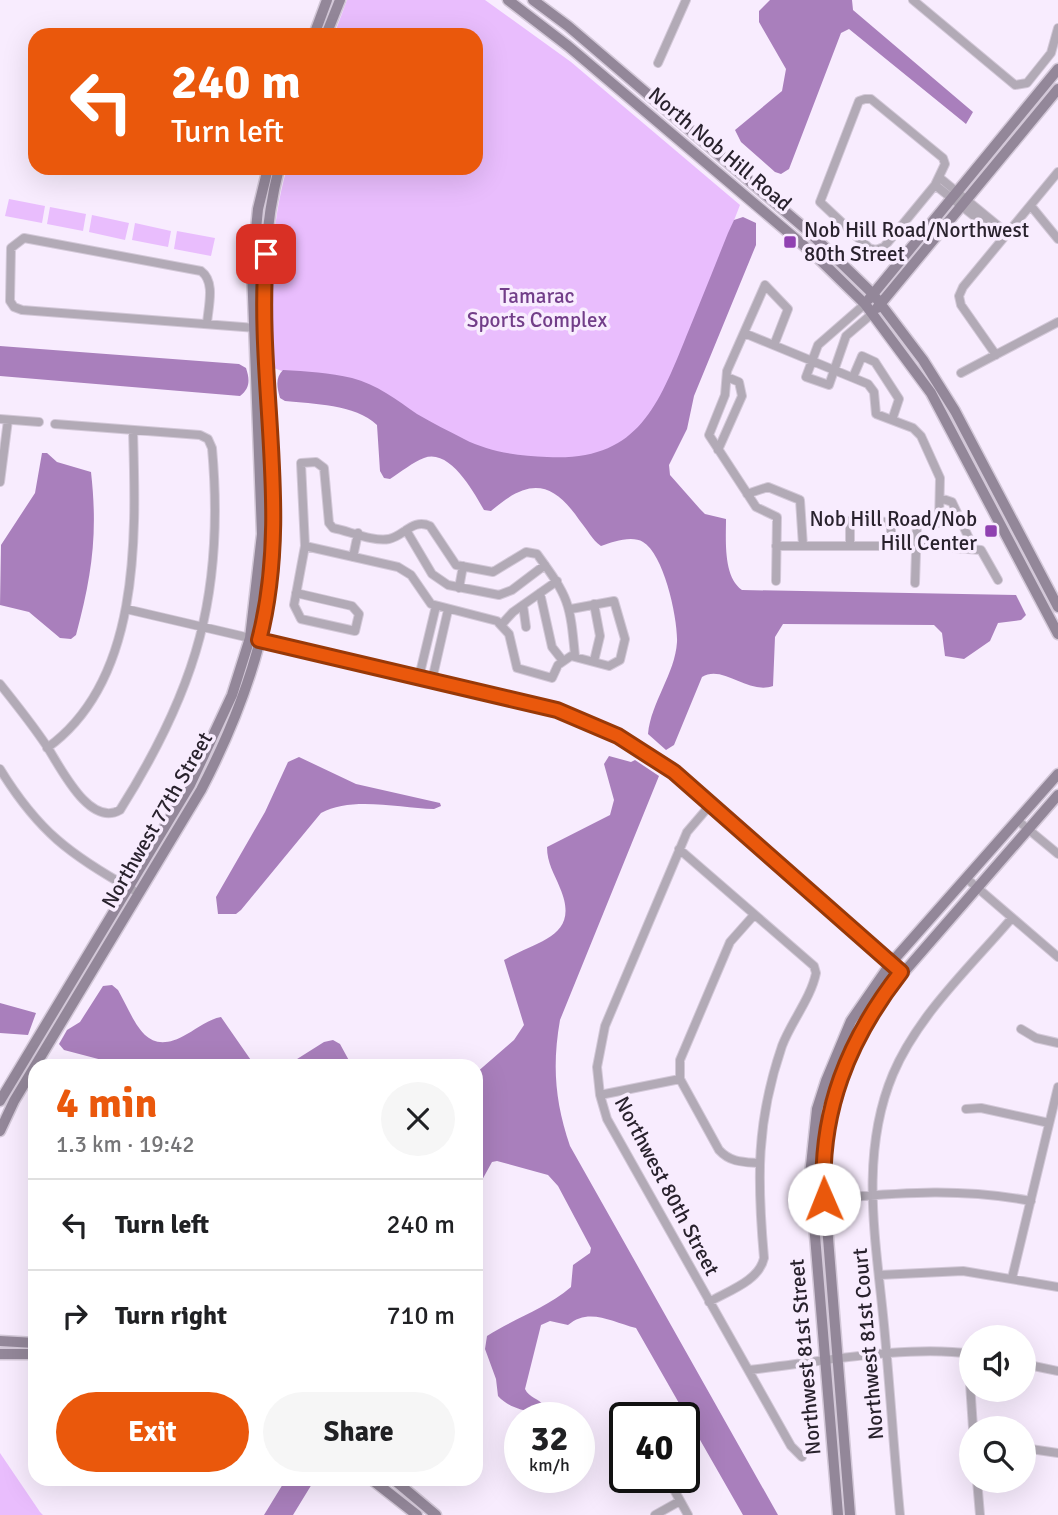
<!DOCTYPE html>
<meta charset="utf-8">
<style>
:root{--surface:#fff;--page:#f6f6f6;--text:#202124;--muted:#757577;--line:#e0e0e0;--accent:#ea580c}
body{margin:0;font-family:Signika,sans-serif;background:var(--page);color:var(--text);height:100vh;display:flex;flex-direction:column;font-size:26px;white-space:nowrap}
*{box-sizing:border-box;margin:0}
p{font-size:23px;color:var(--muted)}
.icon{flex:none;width:38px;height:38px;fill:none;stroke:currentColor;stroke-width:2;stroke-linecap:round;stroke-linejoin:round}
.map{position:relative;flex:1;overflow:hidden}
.panel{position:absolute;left:28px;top:1059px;width:455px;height:427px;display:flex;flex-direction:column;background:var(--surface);border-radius:21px;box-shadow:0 7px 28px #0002}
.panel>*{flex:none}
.hud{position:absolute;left:28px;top:28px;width:455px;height:147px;border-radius:21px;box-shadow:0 7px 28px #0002;background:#ea580c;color:#fff;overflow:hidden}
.buttons{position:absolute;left:959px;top:1325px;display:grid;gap:14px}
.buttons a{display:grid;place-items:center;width:77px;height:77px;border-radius:50%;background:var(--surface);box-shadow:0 7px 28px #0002;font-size:35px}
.speed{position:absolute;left:504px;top:1402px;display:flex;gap:14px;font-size:35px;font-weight:700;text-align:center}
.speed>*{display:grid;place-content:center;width:91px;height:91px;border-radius:50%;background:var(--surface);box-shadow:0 7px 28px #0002;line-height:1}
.speed small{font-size:18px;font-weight:400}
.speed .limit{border:4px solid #111;border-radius:10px;background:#fff;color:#111}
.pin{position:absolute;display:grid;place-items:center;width:60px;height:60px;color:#fff;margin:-30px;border-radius:14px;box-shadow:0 4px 10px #0006}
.me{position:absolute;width:77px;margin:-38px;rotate:359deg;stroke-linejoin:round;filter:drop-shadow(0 0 5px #0008)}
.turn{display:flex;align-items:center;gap:24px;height:147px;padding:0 28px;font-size:32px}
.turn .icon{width:91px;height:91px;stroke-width:2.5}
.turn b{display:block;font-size:49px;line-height:60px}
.round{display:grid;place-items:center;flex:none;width:74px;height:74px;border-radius:37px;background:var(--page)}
.summary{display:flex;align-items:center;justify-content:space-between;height:119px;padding:0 28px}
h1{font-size:42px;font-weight:700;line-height:52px;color:var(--accent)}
.button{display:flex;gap:14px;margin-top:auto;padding:14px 28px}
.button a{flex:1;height:80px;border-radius:42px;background:var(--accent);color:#fff;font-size:28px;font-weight:700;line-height:80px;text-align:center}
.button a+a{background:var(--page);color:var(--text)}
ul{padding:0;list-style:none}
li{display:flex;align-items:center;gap:21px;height:91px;padding:0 28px;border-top:2px solid var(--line)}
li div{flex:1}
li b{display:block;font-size:26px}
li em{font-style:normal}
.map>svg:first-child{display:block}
</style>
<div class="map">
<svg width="1058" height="1515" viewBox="0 0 1058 1515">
<rect width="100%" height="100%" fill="#f8ecfe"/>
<path fill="#e9bdfd" d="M347 0H485L571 62 740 205 664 399 641 429 617 449 569 463 508 458 274 368C270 300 268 234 287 168H476V35H334Z
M9 199 45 206 42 223 5 216Z
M50 207 86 214 83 231 47 224Z
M92 215 129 223 125 240 89 232Z
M135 223 171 231 168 247 132 240Z
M177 231 215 238 211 256 174 249Z
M0 1453 40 1512 43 1515H0Z"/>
<path fill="#a97fbc" d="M770 0H852L853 10 973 112 966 124 849 29 841 33 789 169 781 174 775 172 741 142 735 130 782 91 786 69 759 22V11Z
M743 217 756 223V245L694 396 687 429 669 465 670 475 700 509 705 514 726 519C726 540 723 577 742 590L1016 595 1026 615 1021 620 998 623 990 641 964 659 945 656 942 633 934 625 783 624 775 637 773 686C748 695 723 664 702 677L674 745 666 750 648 734C651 702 675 674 677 642 678 619 664 554 643 542 632 535 612 542 601 546 592 540 587 529 580 521 552 480 529 478 491 511L484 510C474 493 450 448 424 458 413 462 401 472 390 479L384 478 380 471 377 425C355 404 313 404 285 401L280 398C277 387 275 378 283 370 306 371 330 373 352 378 376 384 397 400 417 414 432 423 449 431 464 439 489 452 519 456 547 457 636 462 657 409 686 337 700 303 714 268 728 233L734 220Z
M0 346 239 364 246 368C250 380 250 388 240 396L0 376Z
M42 453H47L57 462 91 472C98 534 92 575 76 635L71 639 60 638 29 612 0 605 1 545 35 493Z
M609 756 631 762 635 760 659 776 560 1020C552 1066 555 1102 570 1146L778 1515H743L636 1328C612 1322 589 1307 568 1325L550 1321 541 1325 525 1389C529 1398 539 1398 544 1406L541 1411C525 1413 508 1407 498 1396L496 1379 485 1349 487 1336C515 1318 545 1309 571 1287L573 1265 590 1253 591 1248 558 1186 548 1175 497 1161 492 1162 476 1191V1073L514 1040 524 1025 504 960C538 940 581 937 560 888 554 873 547 863 547 847L610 815 614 800 604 764Z
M299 757 356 784 440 803 441 806 434 809C400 808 351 796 321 813L241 910 236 914H218L216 897 265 812 288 762Z
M112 985 118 990C136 1022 145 1059 187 1034 198 1028 209 1019 221 1017L255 1066H125L64 1050 59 1044 67 1030 80 1022 103 986Z
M0 1003 36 1013 28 1035 0 1033Z
M333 1040 340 1044 352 1066H286L324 1042Z
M286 1479H315L293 1515H264Z"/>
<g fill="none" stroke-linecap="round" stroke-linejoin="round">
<g stroke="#d3c8d8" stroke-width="10">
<path id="street" d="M913 0 1015 85 1027 83 1051 53 1058 28
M658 63 686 0
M865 99H871L943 158 945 164 935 185 884 247 876 250 869 248 820 202 859 101Z
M940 178 1007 233
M935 185 1002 238
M1031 206 1058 239
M865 304 818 345 806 377 829 385 846 336 873 313
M207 324C208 307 216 282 201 271L24 238 11 248 10 301 14 307 22 310 257 328
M744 333 868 384 874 392 876 414 913 428 921 436 940 478 939 523 850 521V546
M774 345 788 309 765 285 727 371 725 395 709 435 756 507 777 517 776 581
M996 355 961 305 959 296 963 287 1058 172
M961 373 1058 322
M853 377 862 356 875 362 899 399 892 420
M0 419 39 422
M718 450 742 396 739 382 727 377
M0 482 8 420
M747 494 768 487 800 500 803 546
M940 498 952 502 974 549
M406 530 432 574 448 585 499 595 512 590 545 565
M916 545 981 550 998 580
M305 546 398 567 411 575 431 604 497 621 509 634 517 668 552 678 558 665 571 656 609 666 620 660 625 639 614 601 571 609
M776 546H891V522
M353 557 358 533
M915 583 917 522
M459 588 463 566
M296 593 352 606 359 614 355 631 301 619 294 605 305 546 301 463 316 462 324 468 329 523 333 528C349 531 373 542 389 539 404 536 413 518 430 526L456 565 493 572 526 552 537 554C569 598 570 602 575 656
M540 593 552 647 563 661
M594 604 600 636 594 661
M523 605 526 627
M126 609 250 638
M502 624 513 612 557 581
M419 677 436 606
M432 680 448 610
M0 684C16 704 32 724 46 745 60 766 89 828 120 810 197 688 225 592 212 448L208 439 200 435 55 424
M47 748C142 680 136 534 133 430
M0 769C38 831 70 855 133 890
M711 804 687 832 605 1026 597 1067 600 1095 607 1119 791 1446 802 1457
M1017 820 1058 854
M679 849 814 966 816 973C811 998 791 1022 782 1046 756 1122 757 1179 764 1258 759 1281 728 1291 709 1302
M966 878 1058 957
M754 915 730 942 680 1060V1079L719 1150C730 1162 742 1162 757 1163
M1021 1029 1036 1038 1058 1043
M600 1095 680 1079
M966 1109 981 1108 1049 1123
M811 1200C891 1194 951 1186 1031 1201
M879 1275 963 1271 1058 1287
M1012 1278 1058 1087
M968 1353 973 1428
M1024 1364 1058 1371
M749 1370C812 1363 910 1344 971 1354
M1024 1448 1058 1453
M667 1477 688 1515
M977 1480 980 1515
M655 1515 680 1501
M900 1515C894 1452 890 1388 884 1325 876 1241 859 1155 893 1074 918 1015 970 967 1011 919"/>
</g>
<g stroke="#d3c8d8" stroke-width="13">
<path id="secondary" d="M508 0 568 46 815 255 865 304 931 393 1058 634
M533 0 568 26 808 231 873 294 923 360 955 411 1058 607
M314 35 327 0
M326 35 340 0
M869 299 1058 69
M877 308 1058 89
M252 638 557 710 618 736 674 772 895 966
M0 1101 190 785 232 695 250 638 262 534 252 270 258 209 268 168
M0 1131 14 1101 201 790C242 711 274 623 275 533 275 411 248 288 279 168
M0 1341 35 1343
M0 1354H35
M371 1479 417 1515
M393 1479 436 1515
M838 1515 810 1175 817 1109 826 1081 851 1021 891 963 1058 774
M850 1515 823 1175 829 1112 837 1084 848 1055 878 1002 1058 795"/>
</g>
<use href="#street" stroke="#b2aab6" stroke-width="8"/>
<use href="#secondary" stroke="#938799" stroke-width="10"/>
</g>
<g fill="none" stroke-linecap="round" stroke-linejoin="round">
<g stroke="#983908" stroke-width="18">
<path id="route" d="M266 254C256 383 292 513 259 640L557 710 618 736 674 772 901 972C848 1040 819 1112 824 1199"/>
</g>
<use href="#route" stroke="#ea580c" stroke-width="12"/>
</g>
<g fill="#9041b1" stroke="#f8ecfe" stroke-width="2.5">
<rect x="783" y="235" width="14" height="14" rx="3.5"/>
<rect x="984" y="524" width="14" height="14" rx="3.5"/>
</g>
<g text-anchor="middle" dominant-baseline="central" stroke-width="7" stroke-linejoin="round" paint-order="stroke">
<g font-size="21" fill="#29222d" stroke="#f8ecfe">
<text transform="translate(720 149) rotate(40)">North Nob Hill Road</text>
<text transform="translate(157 820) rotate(-60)">Northwest 77th Street</text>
<text transform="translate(667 1186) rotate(62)">Northwest 80th Street</text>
<text transform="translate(868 1344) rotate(-95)">Northwest 81st Court</text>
<text transform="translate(805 1357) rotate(-95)">Northwest 81st Street</text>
</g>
<g font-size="21" fill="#29222d" stroke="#f8ecfe" text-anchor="start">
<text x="804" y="230">Nob Hill Road/Northwest<tspan x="804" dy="24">80th Street</tspan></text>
<text x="977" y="519" text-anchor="end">Nob Hill Road/Nob<tspan x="977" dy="24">Hill Center</tspan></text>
</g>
<g font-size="21" fill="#723e89" stroke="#f8ecfe">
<text x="537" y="296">Tamarac<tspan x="537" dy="24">Sports Complex</tspan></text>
</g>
</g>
</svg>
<div class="buttons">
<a><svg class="icon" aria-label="sound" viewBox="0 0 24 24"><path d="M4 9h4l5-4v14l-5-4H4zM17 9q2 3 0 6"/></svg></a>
<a><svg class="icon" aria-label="search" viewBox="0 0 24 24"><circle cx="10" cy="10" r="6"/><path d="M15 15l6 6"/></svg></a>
</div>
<div class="speed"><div>32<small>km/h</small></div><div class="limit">40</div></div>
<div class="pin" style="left:266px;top:254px;background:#d93025"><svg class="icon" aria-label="arrive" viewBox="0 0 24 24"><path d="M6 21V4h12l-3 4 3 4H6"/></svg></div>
<svg class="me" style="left:824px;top:1199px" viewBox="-20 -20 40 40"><circle r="19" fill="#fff"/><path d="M0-13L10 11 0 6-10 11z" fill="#ea580c"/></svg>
<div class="hud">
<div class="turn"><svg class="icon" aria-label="left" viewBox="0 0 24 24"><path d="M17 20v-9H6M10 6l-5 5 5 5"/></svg><div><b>240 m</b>Turn left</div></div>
</div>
<section class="panel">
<div class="summary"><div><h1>4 min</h1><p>1.3 km · 19:42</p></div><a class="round"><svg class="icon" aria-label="close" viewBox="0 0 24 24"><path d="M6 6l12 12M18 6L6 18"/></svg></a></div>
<ul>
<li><svg class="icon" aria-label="left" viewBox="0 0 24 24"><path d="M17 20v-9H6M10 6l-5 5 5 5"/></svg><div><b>Turn left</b></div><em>240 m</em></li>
<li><svg class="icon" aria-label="right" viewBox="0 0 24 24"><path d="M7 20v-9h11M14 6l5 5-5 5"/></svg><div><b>Turn right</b></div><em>710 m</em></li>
</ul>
<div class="button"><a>Exit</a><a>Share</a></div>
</section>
</div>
